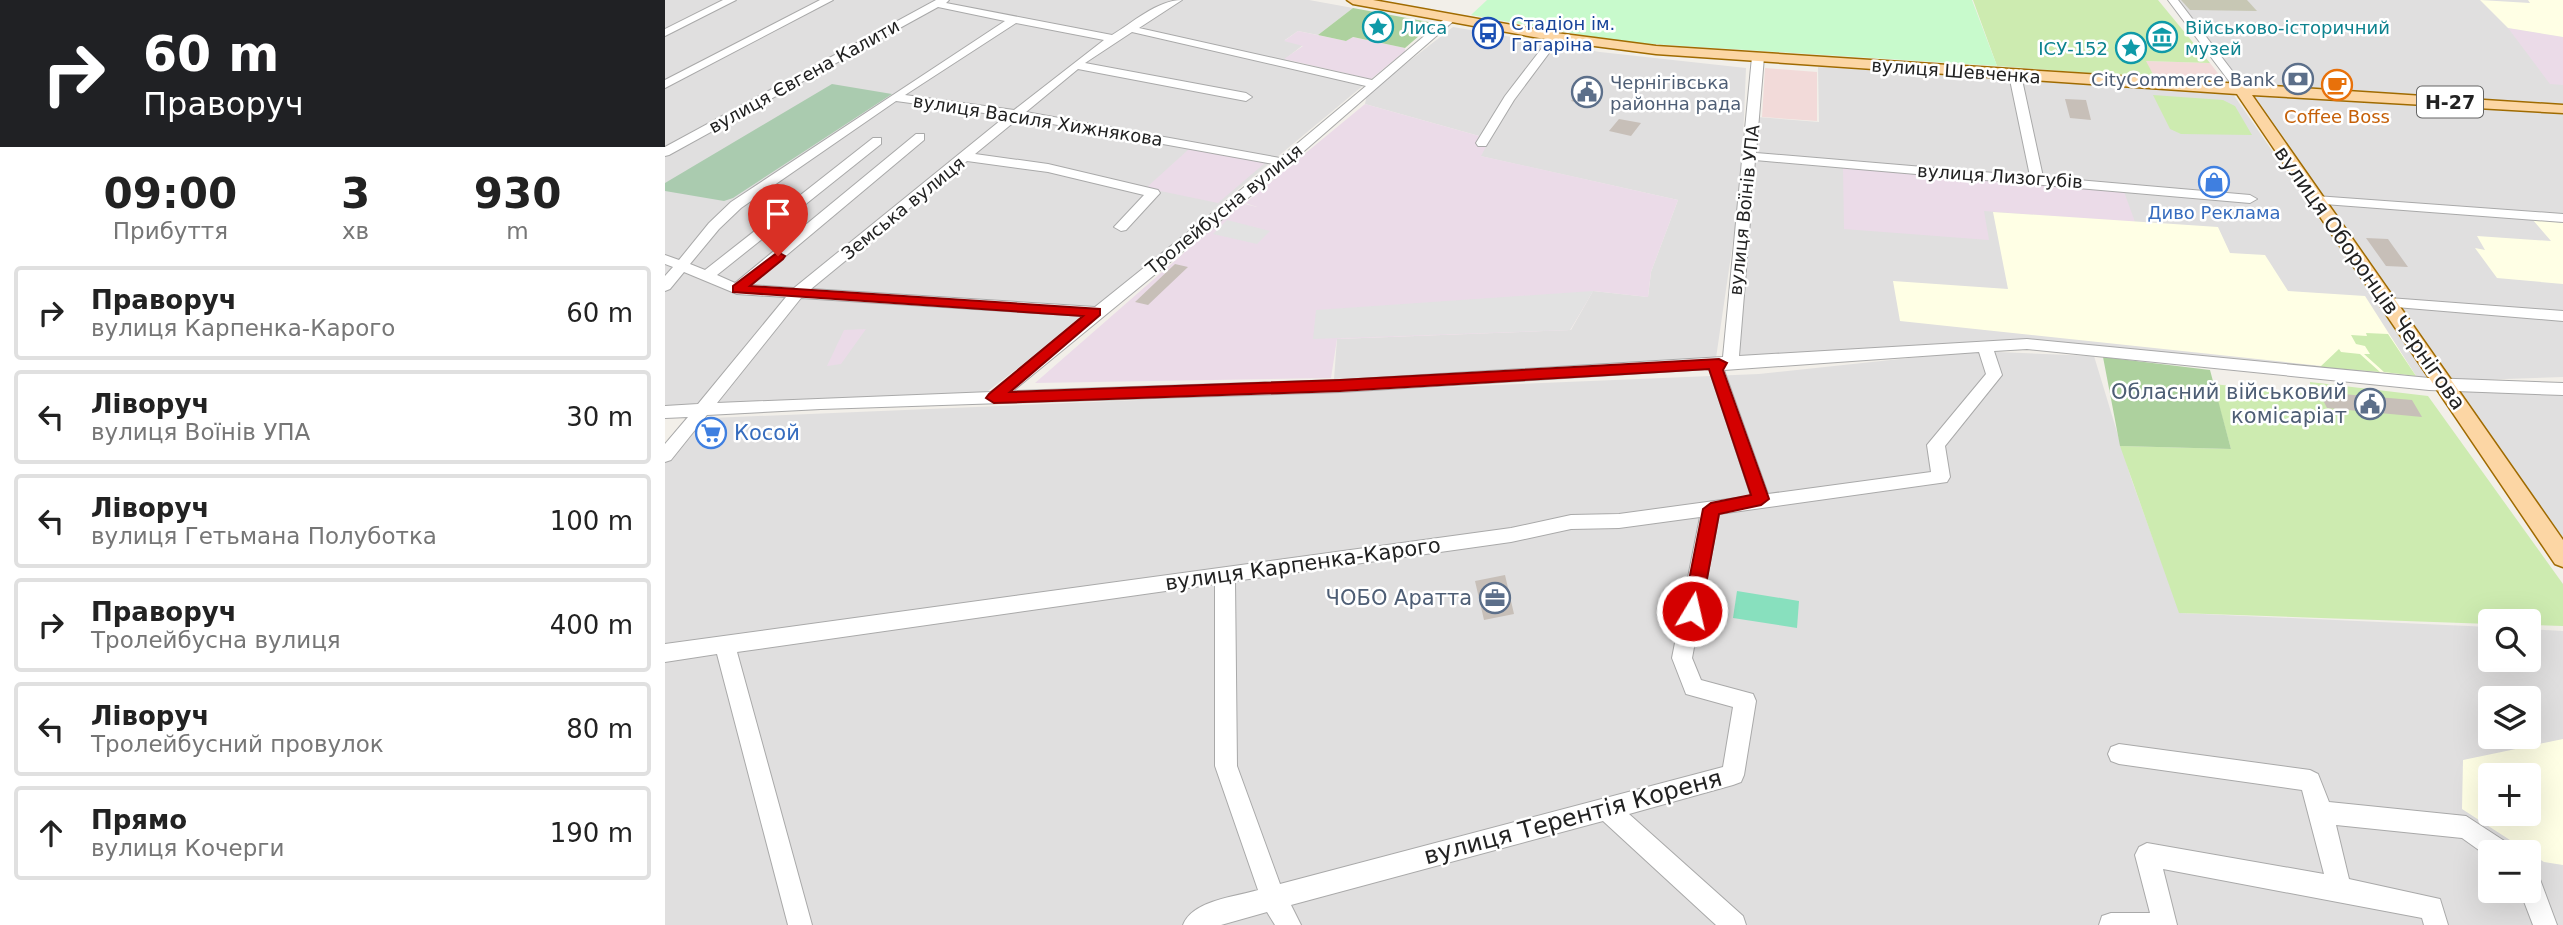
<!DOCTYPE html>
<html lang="uk">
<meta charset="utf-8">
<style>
:root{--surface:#fff;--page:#f6f6f6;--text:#222;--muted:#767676;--line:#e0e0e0}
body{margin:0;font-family:"DejaVu Sans",sans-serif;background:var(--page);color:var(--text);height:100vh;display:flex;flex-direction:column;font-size:26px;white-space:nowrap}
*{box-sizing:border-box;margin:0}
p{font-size:23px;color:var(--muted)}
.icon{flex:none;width:38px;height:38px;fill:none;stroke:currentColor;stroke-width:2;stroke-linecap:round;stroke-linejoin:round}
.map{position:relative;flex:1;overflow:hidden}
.drawer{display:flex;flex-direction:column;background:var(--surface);width:665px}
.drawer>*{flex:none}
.guide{background:#202124;color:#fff;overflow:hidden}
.controls{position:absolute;left:1813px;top:609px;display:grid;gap:14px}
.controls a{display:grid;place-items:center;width:63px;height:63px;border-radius:7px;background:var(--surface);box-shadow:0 7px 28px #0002;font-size:35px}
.pin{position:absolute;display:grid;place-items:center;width:60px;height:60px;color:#fff;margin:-72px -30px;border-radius:50% 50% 50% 0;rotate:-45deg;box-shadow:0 0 7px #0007}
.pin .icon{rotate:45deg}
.me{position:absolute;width:77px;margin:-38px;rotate:9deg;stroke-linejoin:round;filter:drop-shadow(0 0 5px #0008)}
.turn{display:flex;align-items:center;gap:24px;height:147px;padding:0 28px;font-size:32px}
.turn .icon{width:91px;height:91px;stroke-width:2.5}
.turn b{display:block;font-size:49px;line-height:60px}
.eta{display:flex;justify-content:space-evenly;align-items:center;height:119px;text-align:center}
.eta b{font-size:42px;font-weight:600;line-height:49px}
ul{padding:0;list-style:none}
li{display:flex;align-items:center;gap:21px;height:94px;margin:0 14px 10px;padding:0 14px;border:4px solid var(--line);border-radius:7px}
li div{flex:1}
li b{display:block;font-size:26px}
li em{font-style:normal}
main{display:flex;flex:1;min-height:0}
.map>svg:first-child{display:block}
</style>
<main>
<section class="drawer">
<div class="guide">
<div class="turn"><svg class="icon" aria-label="right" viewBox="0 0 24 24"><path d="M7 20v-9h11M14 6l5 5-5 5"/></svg><div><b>60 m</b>Праворуч</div></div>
</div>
<div class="eta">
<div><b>09:00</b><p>Прибуття</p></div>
<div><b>3</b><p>хв</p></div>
<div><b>930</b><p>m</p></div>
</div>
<ul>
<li><svg class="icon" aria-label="right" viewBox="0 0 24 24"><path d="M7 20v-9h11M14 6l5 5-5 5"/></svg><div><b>Праворуч</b><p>вулиця Карпенка-Карого</p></div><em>60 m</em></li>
<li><svg class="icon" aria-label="left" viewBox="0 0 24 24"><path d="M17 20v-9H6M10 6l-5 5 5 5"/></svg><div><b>Ліворуч</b><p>вулиця Воїнів УПА</p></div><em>30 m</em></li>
<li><svg class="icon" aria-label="left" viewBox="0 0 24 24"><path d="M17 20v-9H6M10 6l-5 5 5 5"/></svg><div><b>Ліворуч</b><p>вулиця Гетьмана Полуботка</p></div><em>100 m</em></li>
<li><svg class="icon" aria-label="right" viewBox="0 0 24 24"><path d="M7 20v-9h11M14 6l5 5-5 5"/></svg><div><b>Праворуч</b><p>Тролейбусна вулиця</p></div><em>400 m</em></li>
<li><svg class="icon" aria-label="left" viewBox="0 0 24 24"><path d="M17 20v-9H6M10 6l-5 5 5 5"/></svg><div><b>Ліворуч</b><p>Тролейбусний провулок</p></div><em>80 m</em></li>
<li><svg class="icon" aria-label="ahead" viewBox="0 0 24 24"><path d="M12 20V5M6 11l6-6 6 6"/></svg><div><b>Прямо</b><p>вулиця Кочерги</p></div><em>190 m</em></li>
</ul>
</section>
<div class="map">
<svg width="1898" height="925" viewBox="0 0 1898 925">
<rect width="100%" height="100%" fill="#f2efe9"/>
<path fill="#e0dfdf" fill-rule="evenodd" d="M0 0H644L688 8 653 35 633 31 620 40 638 45 620 59 700 84 421 316 319 394 0 407Z
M1504 0H1898V107L1580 89Z
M788 27 935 52 1081 68 1076 187 1051 358 669 379 672 339 906 330 928 291 983 297 986 272 1013 200 815 156 825 139 700 104 702 94Z
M1153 67 1568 94 1766 381 1340 342 1070 359 1092 117 1154 122Z
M1585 95 1898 112V377L1782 381Z
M1310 351 1429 356 1466 478 1515 613 1825 627V660H1864V629L1898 631V925H0V450L23 419 1094 374ZM1825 698H1864V737H1825ZM1825 775H1864V814H1825ZM1825 852H1864V891H1825Z
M1785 387 1898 394V549Z"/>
<path fill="#f2dad9" d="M1480 61 1545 63 1559 81 1490 78Z
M1100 68 1152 72V121L1097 117Z"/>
<path fill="#ebdbe8" d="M1843 28 1898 37V85L1885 84Z
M633 31 681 41 687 37 740 48V51L706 79 619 59 638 46 619 41Z
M700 104 825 139 816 156 1013 200 986 272 983 297 928 291 905 330 672 339 666 378 370 383 576 203 592 207 580 203Z
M524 149 600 163 553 203 481 188Z
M1178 166 1457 186 1470 222 1319 211 1324 240 1179 229Z
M201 329 176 364 162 366 179 330Z"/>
<path fill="#ffffe5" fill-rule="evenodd" d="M1815 0 1865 3 1863 0H1898V37L1843 28Z
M1328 212 1553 227 1565 253 1600 255 1623 291 1700 296 1751 376 1235 321 1228 281 1343 289Z
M1867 219 1898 223V284L1832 278 1810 248 1820 250 1812 236 1886 241Z
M1898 739V865L1879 862 1797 809 1798 760ZM1864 775V814H1825V775Z"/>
<path fill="#c7c7b4" d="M1516 0H1582L1592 11 1525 10Z"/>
<path fill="#cdebb0" d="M1308 0H1493L1545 63 1481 61 1490 78 1332 66Z
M1488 95 1558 100 1570 106 1587 135 1516 134 1505 129Z
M1701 333 1723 334 1751 376 1719 372 1699 354H1705L1700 346 1691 344 1686 335 1702 336Z
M1674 349 1676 352 1695 354 1715 372 1655 367Z
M1645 382 1763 396 1898 584V626L1864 625V621H1825V624L1514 613 1455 446 1566 449 1548 384 1646 394Z"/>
<path fill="#add19e" d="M688 8 769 23 740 48 688 37 681 41 653 35Z
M1438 357 1545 370 1566 449 1455 446Z"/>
<path fill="#aacbaf" d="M167 84 227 94 68 198 59 201 0 191V183Z"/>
<path fill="#c8facc" d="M822 0H1307L1332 66 956 42 806 15Z"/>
<path fill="#88e0be" d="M1072 591 1134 601 1132 628 1068 618Z"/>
<path fill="#e2e2e2" d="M562 220 605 231 592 244 548 234Z
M928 291 905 330 648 339 651 310Z"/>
<path fill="#c7bfb8" d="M919 87 931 89 919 104 906 101Z
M1400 99 1421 100 1426 120 1405 118Z
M954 119 976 123 966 136 944 131Z
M1701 238 1723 239 1743 267 1721 266Z
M510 264 523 267 483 305 470 302Z
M1654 392 1747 400 1757 417 1662 408Z
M840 575 849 614 819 620 810 581Z"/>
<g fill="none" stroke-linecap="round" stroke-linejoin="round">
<g stroke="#a9a9a9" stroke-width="2">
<path id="minor" d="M58 0H71L0 36V29Z
M155 0H168L0 88V80Z
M271 0H284L281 3 447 35C466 24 492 0 517 0L474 28 707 80 783 16 792 18 623 165 348 391 675 380 1058 357 1087 57 1093 54 1099 57 1091 153 1365 176 1344 75 1350 72 1356 75 1378 177 1585 195 1592 199 1585 203 1090 160 1074 356 1362 339 1764 378 1898 383V395L1764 390 1362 349 1329 351 1337 375 1280 446 1285 477 1282 482 1054 514 1027 658 1036 680 1088 694 1091 701 1079 775 1076 782 1068 785 964 814 1078 916 1081 925H1051L938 821 626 905 636 925H610L602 912 556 925H518C528 900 570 897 593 890L550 766V584L72 652 147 925H123L52 654 0 662V644L846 528 906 515 954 514 1086 496 1044 369 675 392 156 409 42 415 6 460 0 462V444L23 417 0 418V406L33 404 121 297 72 294 19 272 5 289 0 291V276L8 267 0 264V255L14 260 44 223 66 202 340 21 273 7 4 155 0 156V147ZM351 23 439 40 349 110 240 95ZM467 32 701 86 615 158 361 112 413 69 581 101 587 97 581 93 420 63ZM231 101 341 116 129 288 86 285 259 140V134H251L70 283 52 275 216 144V138H208L40 270 25 264 54 229 76 208ZM354 118 608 164 430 307 146 289 302 161 383 172 479 195 449 227 456 231 461 230 495 193 493 190 383 164 310 154ZM136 298 419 316 326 392 52 403ZM1314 352 1321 374 1262 445 1266 472 1103 494 1059 370ZM1035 517 1007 658 1021 694 1068 707 1058 767 615 884 572 766 570 581 846 542 906 529 954 528Z
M1503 0H1513L1581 89V93H1573Z
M887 35 896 37 849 100 821 146H813L811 143 840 96Z
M1651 196 1898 214V222L1646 203V197Z
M1724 298 1898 311V321L1719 306 1716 303 1719 300Z
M1454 744 1645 770 1653 774 1664 802 1801 816 1844 844 1848 852H1825V858L1797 838 1671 825 1684 879 1775 899 1783 925H1759L1757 918 1498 869 1512 925H1434L1437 916 1446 913H1485L1470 855 1474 847 1482 843 1659 874 1637 790 1454 764 1446 761 1443 754 1446 747Z
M1864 871 1873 874 1892 925H1868L1855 891H1864Z"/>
</g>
<g stroke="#a06b00" stroke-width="3">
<path id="major" d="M682 0H708L891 33 991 46 1898 105V113L1587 95 1898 540V567L1890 564 1572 94 991 54 891 41 688 4Z"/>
</g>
<use href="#minor" fill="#fff" fill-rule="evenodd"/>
<use href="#major" fill="#fcd6a4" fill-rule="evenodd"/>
</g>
<path fill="#d40000" stroke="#8a0000" stroke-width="2" d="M113 252 120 256 118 259 85 286 435 309V315L345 392 675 380 1054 359 1062 363 1058 370 1104 499 1096 505 1054 514 1036 611 1027 618 1018 611 1038 509 1046 503 1086 495 1044 369 675 391 329 403 321 398 324 394 418 316 68 292V286Z"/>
<defs>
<g id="sight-ring" transform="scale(1.575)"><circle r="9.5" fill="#fff" stroke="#0f9aa8" stroke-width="1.5"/><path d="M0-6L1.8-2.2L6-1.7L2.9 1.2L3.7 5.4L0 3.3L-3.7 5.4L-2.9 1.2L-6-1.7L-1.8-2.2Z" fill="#0f9aa8"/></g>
<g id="bus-ring" transform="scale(1.575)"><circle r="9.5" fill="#fff" stroke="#1a4fb4" stroke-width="1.5"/><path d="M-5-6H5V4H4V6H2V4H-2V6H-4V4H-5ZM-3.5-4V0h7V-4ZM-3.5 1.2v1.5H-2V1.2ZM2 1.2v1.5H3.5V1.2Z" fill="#1a4fb4"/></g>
<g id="museum-ring" transform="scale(1.575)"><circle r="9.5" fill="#fff" stroke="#0f9aa8" stroke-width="1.5"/><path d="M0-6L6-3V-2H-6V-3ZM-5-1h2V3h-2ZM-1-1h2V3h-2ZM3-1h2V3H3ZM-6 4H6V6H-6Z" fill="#0f9aa8"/></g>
<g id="bank-ring" transform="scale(1.575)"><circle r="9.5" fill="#fff" stroke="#5c6f8a" stroke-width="1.5"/><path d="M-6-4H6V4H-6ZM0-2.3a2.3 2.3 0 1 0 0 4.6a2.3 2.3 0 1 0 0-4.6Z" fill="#5c6f8a"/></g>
<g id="cafe-ring" transform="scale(1.575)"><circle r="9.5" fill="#fff" stroke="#e8710a" stroke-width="1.5"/><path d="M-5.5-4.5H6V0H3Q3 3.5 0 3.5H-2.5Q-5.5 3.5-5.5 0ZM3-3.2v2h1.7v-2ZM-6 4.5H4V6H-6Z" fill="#e8710a"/></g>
<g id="civic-ring" transform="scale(1.575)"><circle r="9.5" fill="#fff" stroke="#5c6f8a" stroke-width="1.5"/><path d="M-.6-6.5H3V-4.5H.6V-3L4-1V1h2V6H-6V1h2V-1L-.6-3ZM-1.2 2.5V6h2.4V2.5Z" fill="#5c6f8a"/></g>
<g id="shop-ring" transform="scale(1.575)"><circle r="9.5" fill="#fff" stroke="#3f7fe0" stroke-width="1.5"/><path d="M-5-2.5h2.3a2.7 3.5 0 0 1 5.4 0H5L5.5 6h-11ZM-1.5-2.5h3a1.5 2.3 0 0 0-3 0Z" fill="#3f7fe0"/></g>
<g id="supermarket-ring" transform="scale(1.575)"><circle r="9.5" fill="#fff" stroke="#3f7fe0" stroke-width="1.5"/><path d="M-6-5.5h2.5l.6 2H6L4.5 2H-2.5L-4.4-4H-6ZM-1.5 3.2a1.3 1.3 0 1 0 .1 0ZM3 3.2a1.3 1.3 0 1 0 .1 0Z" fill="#3f7fe0"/></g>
<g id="office-ring" transform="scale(1.575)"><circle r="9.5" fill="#fff" stroke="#5c6f8a" stroke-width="1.5"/><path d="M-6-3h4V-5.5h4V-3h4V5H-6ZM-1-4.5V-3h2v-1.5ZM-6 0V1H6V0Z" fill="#5c6f8a"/></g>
</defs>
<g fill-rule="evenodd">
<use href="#sight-ring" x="713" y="27"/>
<use href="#bus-ring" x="823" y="33"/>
<use href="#museum-ring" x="1497" y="37"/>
<use href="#sight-ring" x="1466" y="48"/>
<use href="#bank-ring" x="1633" y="79"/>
<use href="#cafe-ring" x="1672" y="85"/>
<use href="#civic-ring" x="922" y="92"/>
<use href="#shop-ring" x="1549" y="182"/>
<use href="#civic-ring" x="1705" y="404"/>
<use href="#supermarket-ring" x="46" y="433"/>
<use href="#office-ring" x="830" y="598"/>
</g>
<g text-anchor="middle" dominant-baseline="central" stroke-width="5" stroke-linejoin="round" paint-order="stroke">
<g font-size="18" fill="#164399" stroke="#fff" text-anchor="start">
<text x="846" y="23">Стадіон ім.<tspan x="846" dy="21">Гагаріна</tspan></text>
</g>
<g font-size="18" fill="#0d838f" stroke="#fff" text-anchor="start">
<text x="736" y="27">Лиса</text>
<text x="1520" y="27">Військово-історичний<tspan x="1520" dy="21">музей</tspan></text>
<text x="1443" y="48" text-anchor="end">ІСУ-152</text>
</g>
<g font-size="18" fill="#222" stroke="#fff">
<text transform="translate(1291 71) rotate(4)">вулиця Шевченка</text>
<text transform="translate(139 76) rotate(-29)">вулиця Євгена Калити</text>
<text transform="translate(373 120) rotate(9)">вулиця Василя Хижнякова</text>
<text transform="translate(1335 176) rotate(4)">вулиця Лизогубів</text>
<text transform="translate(238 208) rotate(-39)">Земська вулиця</text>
<text transform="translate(559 209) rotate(-39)">Тролейбусна вулиця</text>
<text transform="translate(1079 210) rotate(-84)">вулиця Воїнів УПА</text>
</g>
<g font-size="18" fill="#4e5e75" stroke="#fff" text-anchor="end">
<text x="1610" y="79">CityCommerce Bank</text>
<text x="945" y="82" text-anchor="start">Чернігівська<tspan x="945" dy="21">районна рада</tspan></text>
</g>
<g font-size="18" fill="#c56008" stroke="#fff">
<text x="1672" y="116">Coffee Boss</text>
</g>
<g font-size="18" fill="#366cbe" stroke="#fff">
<text x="1549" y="212">Диво Реклама</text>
</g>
<rect fill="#fff" stroke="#646464" stroke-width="2" x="1752" y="86.5" width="66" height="31" rx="5"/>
<g font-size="19" font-weight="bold" fill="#222">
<text x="1785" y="102">Н-27</text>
</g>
<g font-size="21" fill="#222" stroke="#fff">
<text transform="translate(1705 278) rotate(55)">вулиця Оборонців Чернігова</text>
<text transform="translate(638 564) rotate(-8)">вулиця Карпенка-Карого</text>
</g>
<g font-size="21" fill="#4e5e75" stroke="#fff" text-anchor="end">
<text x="1682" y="392">Обласний військовий<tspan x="1682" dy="24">комісаріат</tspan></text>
<text x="807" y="598">ЧОБО Аратта</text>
</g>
<g font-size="21" fill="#366cbe" stroke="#fff" text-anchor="start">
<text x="69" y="433">Косой</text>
</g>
<g font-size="24" fill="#222" stroke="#fff">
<text transform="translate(908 817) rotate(-15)">вулиця Терентія Кореня</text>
</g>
</g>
</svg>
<div class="controls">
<a><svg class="icon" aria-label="search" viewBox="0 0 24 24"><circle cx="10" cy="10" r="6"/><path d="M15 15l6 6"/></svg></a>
<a><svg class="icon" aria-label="layers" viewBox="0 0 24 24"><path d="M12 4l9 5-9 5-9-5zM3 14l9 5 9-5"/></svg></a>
<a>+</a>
<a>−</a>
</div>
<div class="pin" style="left:113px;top:256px;background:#d93025"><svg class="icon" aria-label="arrive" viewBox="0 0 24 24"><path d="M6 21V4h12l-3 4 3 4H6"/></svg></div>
<svg class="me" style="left:1027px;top:611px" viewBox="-20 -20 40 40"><circle r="17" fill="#d40000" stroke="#fff" stroke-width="3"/><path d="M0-11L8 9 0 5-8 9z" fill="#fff"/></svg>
</div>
</main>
